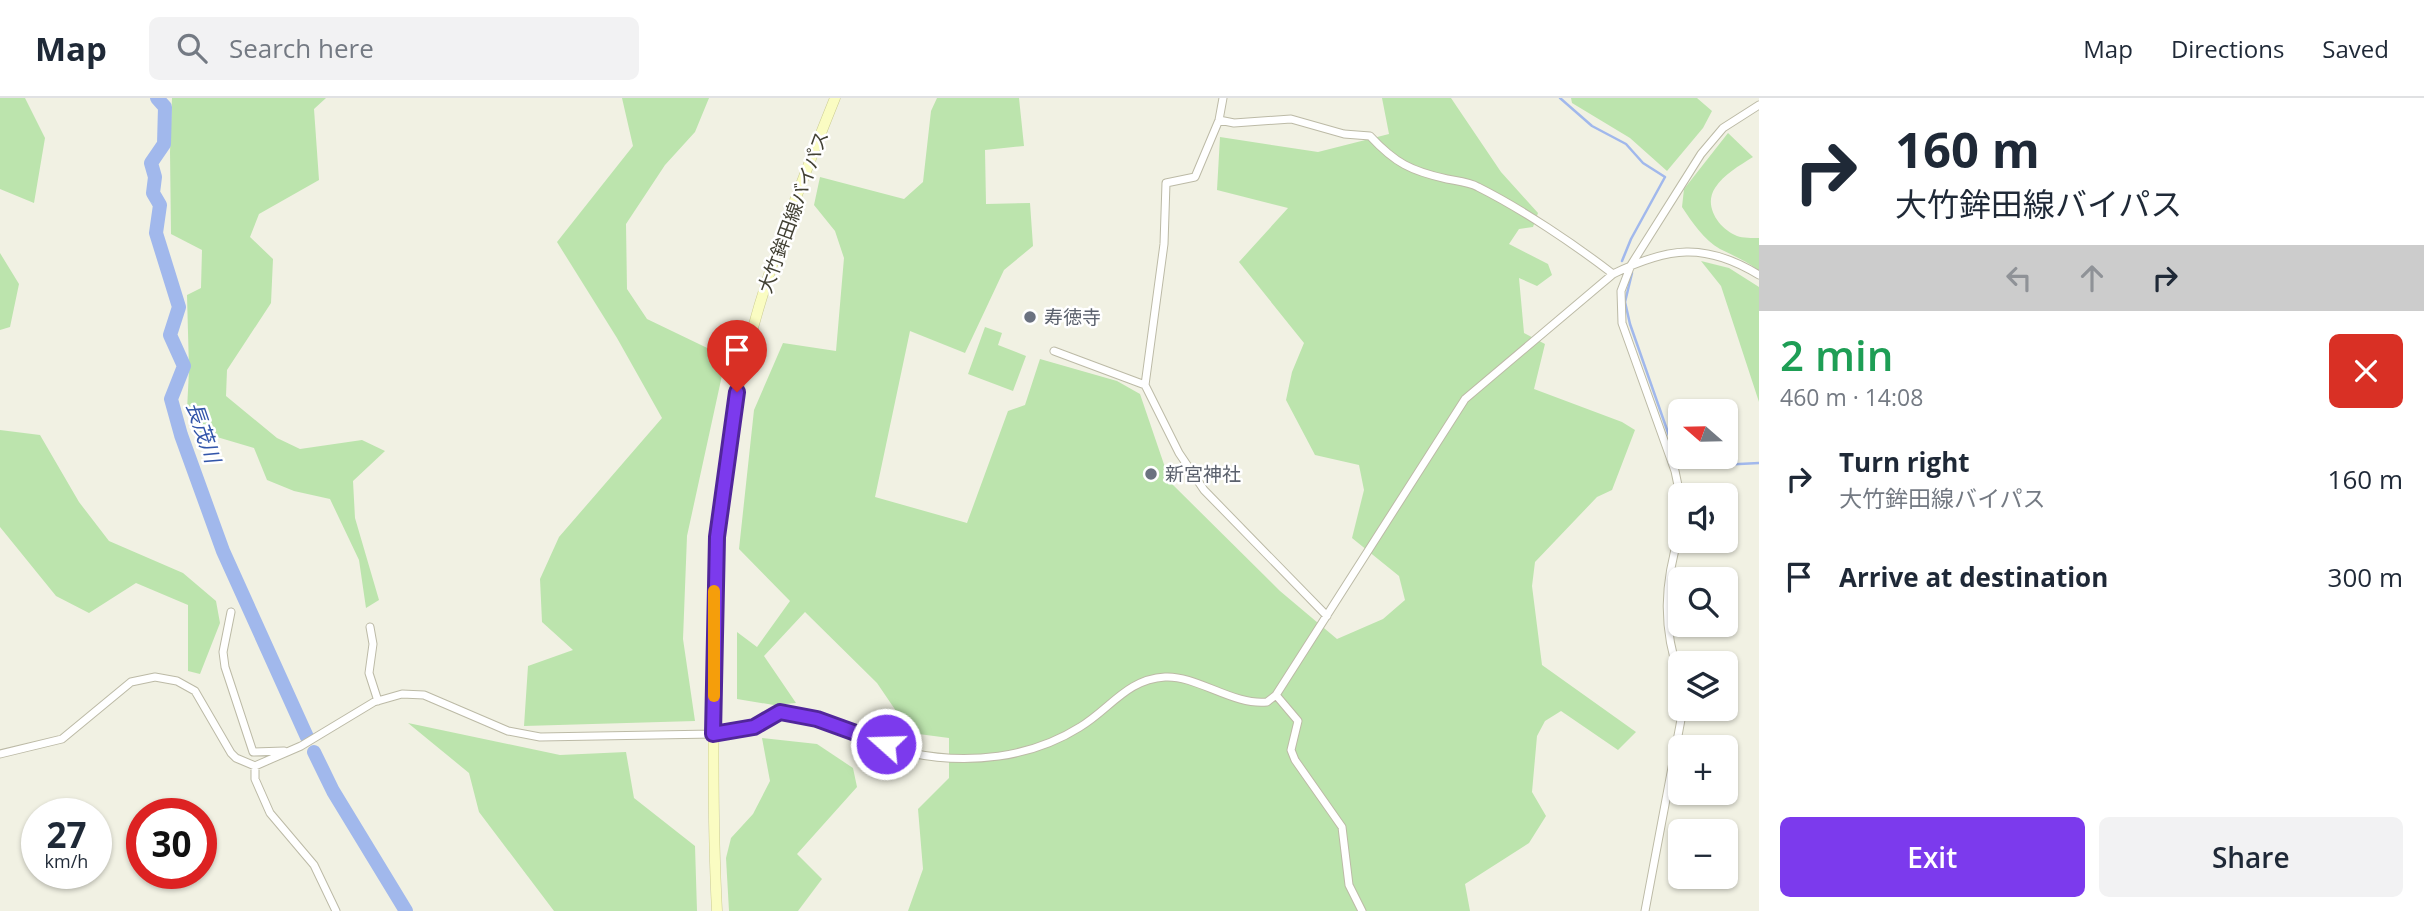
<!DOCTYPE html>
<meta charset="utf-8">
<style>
:root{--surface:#fff;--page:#f2f2f3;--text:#1f2937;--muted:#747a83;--line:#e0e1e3;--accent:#7c3aed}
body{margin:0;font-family:"Open Sans","Noto Sans JP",sans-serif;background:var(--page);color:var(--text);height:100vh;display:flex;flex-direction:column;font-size:26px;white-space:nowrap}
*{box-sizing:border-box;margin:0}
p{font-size:23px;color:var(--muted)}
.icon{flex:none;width:38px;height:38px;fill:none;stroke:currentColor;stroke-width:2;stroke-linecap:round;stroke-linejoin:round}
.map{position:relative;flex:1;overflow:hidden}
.details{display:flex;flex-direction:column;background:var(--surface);width:665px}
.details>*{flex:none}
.banner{background:#fff;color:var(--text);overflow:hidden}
.needle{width:46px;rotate:290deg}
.tools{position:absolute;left:1668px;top:301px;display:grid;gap:14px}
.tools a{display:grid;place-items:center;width:70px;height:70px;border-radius:10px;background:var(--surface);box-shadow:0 2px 5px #0004;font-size:35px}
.speed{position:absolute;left:21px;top:700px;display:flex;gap:14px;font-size:35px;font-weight:700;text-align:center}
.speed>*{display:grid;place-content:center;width:91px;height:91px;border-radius:50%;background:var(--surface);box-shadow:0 2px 5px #0004;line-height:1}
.speed small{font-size:18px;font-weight:400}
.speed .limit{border:10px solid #d22;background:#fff;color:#111}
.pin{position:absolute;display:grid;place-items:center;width:60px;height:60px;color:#fff;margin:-72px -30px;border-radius:50% 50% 50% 0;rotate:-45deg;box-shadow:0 0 7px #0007}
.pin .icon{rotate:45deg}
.me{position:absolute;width:77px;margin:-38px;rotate:290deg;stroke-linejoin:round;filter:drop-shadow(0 0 5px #0008)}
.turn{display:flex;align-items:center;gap:24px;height:147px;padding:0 21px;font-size:32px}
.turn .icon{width:91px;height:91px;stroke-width:2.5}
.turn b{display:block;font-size:49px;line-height:60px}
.lanes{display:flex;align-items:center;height:66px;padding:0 21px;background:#0003;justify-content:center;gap:35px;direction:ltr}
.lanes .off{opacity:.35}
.round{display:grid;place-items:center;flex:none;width:74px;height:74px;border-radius:10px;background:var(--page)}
.summary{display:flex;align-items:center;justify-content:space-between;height:119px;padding:0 21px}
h1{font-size:42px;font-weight:600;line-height:52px;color:#1e9e55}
.primary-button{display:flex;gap:14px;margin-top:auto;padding:14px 21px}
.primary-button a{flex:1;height:80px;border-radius:10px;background:var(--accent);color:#fff;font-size:28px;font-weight:600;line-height:80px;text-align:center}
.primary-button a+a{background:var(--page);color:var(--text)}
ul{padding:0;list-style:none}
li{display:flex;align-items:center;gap:21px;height:98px;padding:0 21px}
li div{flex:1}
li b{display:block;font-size:26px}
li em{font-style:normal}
header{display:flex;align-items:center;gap:42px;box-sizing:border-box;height:98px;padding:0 35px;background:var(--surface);border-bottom:2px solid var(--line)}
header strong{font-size:33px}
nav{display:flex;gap:38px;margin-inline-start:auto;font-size:24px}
.search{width:490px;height:63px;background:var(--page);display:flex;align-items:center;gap:18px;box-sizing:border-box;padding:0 24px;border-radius:10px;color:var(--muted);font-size:26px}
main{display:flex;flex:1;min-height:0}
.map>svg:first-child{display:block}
</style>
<header>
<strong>Map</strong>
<div class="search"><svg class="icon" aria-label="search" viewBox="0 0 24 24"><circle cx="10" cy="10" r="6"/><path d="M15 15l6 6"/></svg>Search here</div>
<nav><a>Map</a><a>Directions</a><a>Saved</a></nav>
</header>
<main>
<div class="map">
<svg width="1759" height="813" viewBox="0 0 1759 813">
<rect width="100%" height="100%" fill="#f1f1e3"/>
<path fill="#bce4ad" d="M0 0H25L45 40 34 105 0 91Z
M172 0H326L314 11 319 82 259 116 250 139 273 161 271 205 227 272 226 298 277 340 300 351 362 342 385 353 353 383 355 420 379 502 366 510 359 462 330 401 294 393 267 382 254 350 200 334 187 312 189 272 187 197 201 190 202 152 171 136 170 54Z
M622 0H709L695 34 665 67 626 126 627 191 647 221 726 259 687 438 683 541 695 623 524 628 528 568 573 552 542 524 540 481 559 439 662 320 617 240 557 144 633 48Z
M937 0H1019L1024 48 985 52 986 106 1030 105 1033 148 1004 172 965 255 910 233 875 399 967 425 1008 313 1025 307 1040 261 1117 283 1140 296 1170 384 1280 493 1337 541 1383 521 1405 502 1399 478 1352 440 1364 392 1359 367 1315 357 1286 302 1292 274 1304 245 1239 164 1288 110 1217 92 1220 39 1318 54 1389 36 1382 0H1451L1501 74 1538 115 1533 129 1519 131 1509 146 1548 166 1552 177 1537 188 1519 180 1524 235 1545 246 1534 291 1622 324 1635 332 1612 392 1597 399 1535 464 1532 488 1542 567 1636 634 1618 652 1561 613 1545 623 1537 638 1532 694 1546 718 1529 745 1465 786 1470 813H908L923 771 918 711 949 680V640L911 635 877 585 805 514 764 558 796 605 774 607 737 601V534L757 549 790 503 739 451 754 312 783 245 836 253 844 160 835 133 814 107 820 79 904 101 923 84 931 13Z
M1571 0H1697L1712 13 1703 30 1667 73 1630 40 1572 5Z
M1728 35 1753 59C1739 68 1724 76 1715 90 1703 108 1719 131 1737 138 1743 140 1752 140 1759 140V173C1747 163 1734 158 1720 151 1704 142 1692 124 1682 109L1684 91Z
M0 155 19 186 10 229 0 232Z
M1701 163 1729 170 1759 189V304L1721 188Z
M985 229 1002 235 998 247 1026 258 1013 293 968 276Z
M0 332 40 337 79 404 109 443 183 475 216 503 220 525 200 576 188 573V507L136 485 89 515 56 498 0 429Z
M408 625 560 657 626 654 634 700 695 748 697 813H554L479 714 469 675Z
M762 640 817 646 853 670 857 689 797 756 822 781 798 813H729L726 760 731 740 753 716 770 683Z"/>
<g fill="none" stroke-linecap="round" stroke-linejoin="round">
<path stroke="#a1b8ec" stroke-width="2.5" d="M1560 0 1592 28 1626 46 1643 65 1665 79 1631 141 1622 163
M1632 175 1625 204 1630 226 1680 369 1759 365"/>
<path stroke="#a1b8ec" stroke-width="14" d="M157 0 165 9 164 46 151 65 155 79 153 95 160 107 156 135 179 209 170 237 184 268 171 301 181 337 223 453 307 639
M314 654 333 693 406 813"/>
<g stroke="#bcbaa6" stroke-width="9">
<path id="street" d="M1223 0 1219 22 1195 79 1166 85 1164 146 1145 287 1179 355 1204 392 1327 518
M1219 22 1234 25 1291 21 1344 36 1370 38C1395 65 1411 73 1447 81 1457 83 1469 84 1478 89 1522 111 1574 146 1613 176
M1054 253 1145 287
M1680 397 1675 373 1622 225 1621 193 1631 167 1701 56 1723 30 1759 7
M1680 434C1664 485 1662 529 1680 580
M231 514 223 554 225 569 253 654 284 653
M370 529 373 546 369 575 378 603
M1276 597 1298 623 1291 652 1295 662 1342 729 1349 787 1362 813
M0 656 62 641 131 584 155 579 177 583 195 593 231 655 236 660 255 668 301 648 374 604 402 596 424 597 508 633 540 639 713 636 754 629 780 614C793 618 808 618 821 623 850 633 881 649 911 655 968 667 1031 660 1080 629 1110 611 1127 581 1165 579 1196 577 1234 608 1267 604L1276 597 1465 301 1613 176C1668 149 1705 144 1759 177
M255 668V681L270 715 314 767 336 813
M1645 813 1683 611"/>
</g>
<g stroke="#cbcc92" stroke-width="11">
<path id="secondary" d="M717 813C713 737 713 661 714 585 714 488 718 392 737 296 758 193 796 97 835 0"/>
</g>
<use href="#street" stroke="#fff" stroke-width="7"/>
<use href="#secondary" stroke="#fafcc2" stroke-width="10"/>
</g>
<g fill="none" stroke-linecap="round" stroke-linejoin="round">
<g stroke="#51269a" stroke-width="18">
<path id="route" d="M737 294 717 439 713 636 754 629 780 614 817 621 886 646"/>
</g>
<use href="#route" stroke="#7c3aed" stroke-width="12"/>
<path stroke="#f59e0b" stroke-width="12" d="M714 598V493"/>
</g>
<g fill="#6b7280" stroke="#fff" stroke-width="2.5">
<circle cx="1030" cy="219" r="7"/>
<circle cx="1151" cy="376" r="7"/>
</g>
<g text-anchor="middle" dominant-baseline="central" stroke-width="5" stroke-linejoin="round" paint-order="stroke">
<g font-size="19" fill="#424134" stroke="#fff">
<text transform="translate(793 114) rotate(-70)">大竹鉾田線バイパス</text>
</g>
<g font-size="19" fill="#5b616d" stroke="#fff" text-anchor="start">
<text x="1044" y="219">寿徳寺</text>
<text x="1165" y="376">新宮神社</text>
</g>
<g font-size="21" font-style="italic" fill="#3255a9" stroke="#fff">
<text transform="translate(204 334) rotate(71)">長茂川</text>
</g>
</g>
</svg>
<div class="tools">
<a><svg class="needle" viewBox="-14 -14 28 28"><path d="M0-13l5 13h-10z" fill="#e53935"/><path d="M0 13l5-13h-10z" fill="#747a83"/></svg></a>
<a><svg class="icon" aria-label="sound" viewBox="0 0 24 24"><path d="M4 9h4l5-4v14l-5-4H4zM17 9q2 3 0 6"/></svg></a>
<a><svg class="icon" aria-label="search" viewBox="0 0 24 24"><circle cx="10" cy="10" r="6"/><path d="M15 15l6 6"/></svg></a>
<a><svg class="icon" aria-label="layers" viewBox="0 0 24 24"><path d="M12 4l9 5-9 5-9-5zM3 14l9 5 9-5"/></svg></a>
<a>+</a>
<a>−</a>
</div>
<div class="speed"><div>27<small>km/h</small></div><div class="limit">30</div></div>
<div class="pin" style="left:737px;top:294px;background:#d93025"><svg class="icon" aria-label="arrive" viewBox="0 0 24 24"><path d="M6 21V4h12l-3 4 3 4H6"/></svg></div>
<svg class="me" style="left:886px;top:646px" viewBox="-20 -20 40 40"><circle r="17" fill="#7c3aed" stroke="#fff" stroke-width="3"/><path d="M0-11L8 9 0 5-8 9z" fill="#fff"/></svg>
</div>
<section class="details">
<div class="banner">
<div class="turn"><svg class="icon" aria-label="right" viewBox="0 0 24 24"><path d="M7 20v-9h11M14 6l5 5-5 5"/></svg><div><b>160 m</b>大竹鉾田線バイパス</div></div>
<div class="lanes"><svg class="icon off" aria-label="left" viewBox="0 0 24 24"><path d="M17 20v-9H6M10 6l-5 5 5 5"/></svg><svg class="icon off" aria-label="ahead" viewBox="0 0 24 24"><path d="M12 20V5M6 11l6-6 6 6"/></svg><svg class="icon" aria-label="right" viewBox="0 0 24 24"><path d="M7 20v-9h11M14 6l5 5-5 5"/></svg></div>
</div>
<div class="summary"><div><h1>2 min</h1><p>460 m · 14:08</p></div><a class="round" style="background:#d93025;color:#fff"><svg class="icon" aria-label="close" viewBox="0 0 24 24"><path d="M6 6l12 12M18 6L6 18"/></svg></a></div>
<ul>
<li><svg class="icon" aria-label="right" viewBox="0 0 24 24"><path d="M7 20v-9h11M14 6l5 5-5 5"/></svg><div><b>Turn right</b><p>大竹鉾田線バイパス</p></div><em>160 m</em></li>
<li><svg class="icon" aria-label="arrive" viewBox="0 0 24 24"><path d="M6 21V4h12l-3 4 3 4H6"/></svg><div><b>Arrive at destination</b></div><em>300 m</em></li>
</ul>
<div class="primary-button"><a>Exit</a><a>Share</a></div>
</section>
</main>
